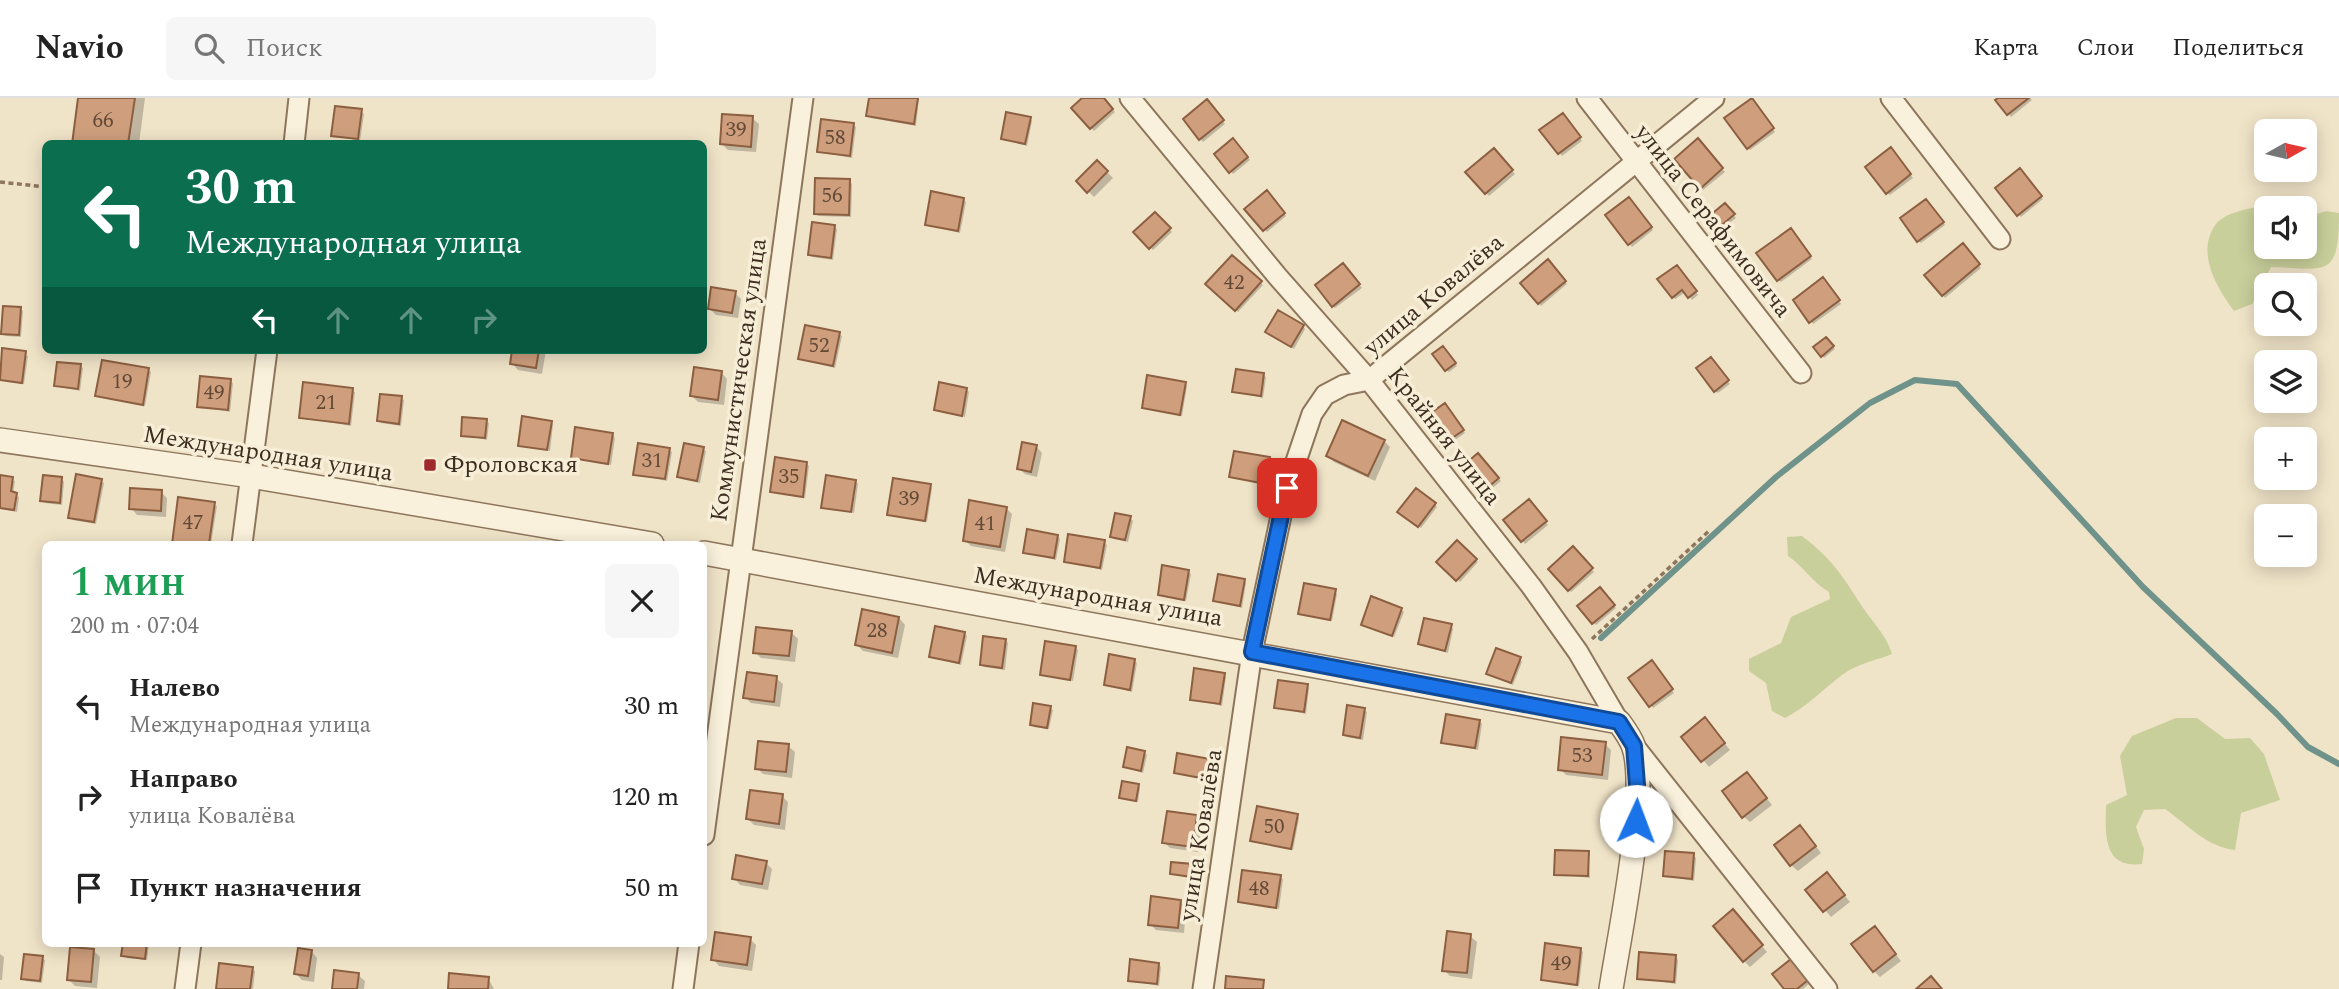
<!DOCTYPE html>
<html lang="ru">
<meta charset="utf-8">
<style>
:root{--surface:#fff;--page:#f6f6f6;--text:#222;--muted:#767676;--line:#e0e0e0}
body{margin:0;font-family:Spectral,serif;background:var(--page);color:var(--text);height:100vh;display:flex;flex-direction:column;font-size:26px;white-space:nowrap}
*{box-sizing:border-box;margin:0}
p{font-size:23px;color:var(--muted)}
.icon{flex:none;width:38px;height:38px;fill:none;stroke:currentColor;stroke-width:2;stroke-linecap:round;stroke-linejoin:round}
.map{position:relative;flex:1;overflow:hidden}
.details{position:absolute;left:42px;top:443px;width:665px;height:406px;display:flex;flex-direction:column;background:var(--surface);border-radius:10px;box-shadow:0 4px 18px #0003}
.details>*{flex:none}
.guide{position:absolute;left:42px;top:42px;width:665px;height:214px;border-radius:10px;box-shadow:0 4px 18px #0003;background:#0b6e4f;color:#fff;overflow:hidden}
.needle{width:46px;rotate:82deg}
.tools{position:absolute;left:2254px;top:21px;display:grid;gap:14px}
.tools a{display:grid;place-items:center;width:63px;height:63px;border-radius:10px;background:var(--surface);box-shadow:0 4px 18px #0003;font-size:35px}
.pin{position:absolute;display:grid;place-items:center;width:60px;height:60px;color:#fff;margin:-30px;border-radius:14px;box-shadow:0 4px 10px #0006}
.me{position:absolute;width:77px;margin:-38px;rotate:2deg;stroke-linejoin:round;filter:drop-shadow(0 0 5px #0008)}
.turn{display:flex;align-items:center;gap:24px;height:147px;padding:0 28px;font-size:32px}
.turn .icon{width:91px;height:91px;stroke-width:2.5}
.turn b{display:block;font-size:49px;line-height:60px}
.lanes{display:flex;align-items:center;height:66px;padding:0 28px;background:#0003;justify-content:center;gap:35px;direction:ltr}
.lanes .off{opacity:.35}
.round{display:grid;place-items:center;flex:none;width:74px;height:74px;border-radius:10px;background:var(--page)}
.summary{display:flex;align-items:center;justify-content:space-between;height:119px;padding:0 28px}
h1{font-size:42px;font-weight:600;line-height:52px;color:#1e9e55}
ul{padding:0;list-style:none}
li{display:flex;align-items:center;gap:21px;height:91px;padding:0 28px}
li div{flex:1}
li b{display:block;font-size:26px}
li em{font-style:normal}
header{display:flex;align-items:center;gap:42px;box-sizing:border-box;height:98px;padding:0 35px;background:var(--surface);border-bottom:2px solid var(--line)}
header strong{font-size:33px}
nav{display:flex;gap:38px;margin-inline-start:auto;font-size:24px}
.search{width:490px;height:63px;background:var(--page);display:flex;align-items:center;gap:18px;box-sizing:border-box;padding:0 24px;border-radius:10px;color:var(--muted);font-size:26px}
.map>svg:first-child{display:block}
</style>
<header>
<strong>Navio</strong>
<div class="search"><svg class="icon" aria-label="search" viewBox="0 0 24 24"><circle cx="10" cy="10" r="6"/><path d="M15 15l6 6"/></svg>Поиск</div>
<nav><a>Карта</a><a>Слои</a><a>Поделиться</a></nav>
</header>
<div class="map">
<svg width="2339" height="891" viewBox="0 0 2339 891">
<rect width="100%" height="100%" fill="#f0e4c8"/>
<path fill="#c9cf9b" d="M2262 108 2271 110H2266V149H2305V120L2326 113 2339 115C2339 181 2327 171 2271 169L2252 206 2234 213C2217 190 2195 154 2216 126 2226 114 2248 111 2262 108Z
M1802 438C1836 464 1843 480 1866 514 1876 528 1887 539 1892 556 1875 563 1858 565 1842 577 1822 592 1807 609 1785 620L1772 613 1766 585 1749 573V561L1781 545 1791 519 1830 501 1829 494C1812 484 1804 469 1788 458L1787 439Z
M2176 620H2197L2225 641 2250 640 2264 656 2280 702 2241 715 2235 752C2207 749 2188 727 2165 711L2144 712 2136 729 2144 751 2142 766C2103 771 2105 736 2106 707L2127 697 2120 658 2132 638Z"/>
<path fill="#0003" d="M80 0H145L139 46H73Z
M871 0H919L916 28 871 20 868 17Z
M1085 0H1103L1115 14 1094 33 1073 10Z
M2000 0H2030L2032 2 2011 19 1997 3Z
M1754 5 1775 34 1750 52 1748 50Z
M1210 6 1225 26 1203 44 1185 22Z
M361 13 364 16 360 43 333 37Z
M752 20 759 26 756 54 728 52 722 46Z
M1030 20 1032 23 1027 48 1002 40Z
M1565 20 1582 43 1562 58 1542 32Z
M853 27 856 29 852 60 819 54Z
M1233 42 1250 62 1233 76 1216 56Z
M1698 43 1725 74 1703 92 1677 61Z
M1494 52 1515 76 1489 98 1468 74Z
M1893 54 1913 80 1890 97 1887 95Z
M1097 64 1113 80 1094 99 1078 83Z
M2019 72 2043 101 2021 119 1997 90Z
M850 83 852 86 851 119 818 118 816 115Z
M1267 94 1286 118 1267 134 1247 111Z
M963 101 966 104 960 135 927 127Z
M1631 104 1653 132 1632 149 1608 118Z
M1928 105 1945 127 1921 145 1918 143Z
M1725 107 1736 120 1721 132 1710 120Z
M1155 116 1172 134 1153 152 1136 134Z
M834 128 837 131 833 162 812 159 810 157Z
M1793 135 1812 161 1781 184 1778 182Z
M1963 147 1981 170 1945 200 1927 177Z
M1233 159 1263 187 1238 214 1208 186Z
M1548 164 1567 186 1541 208 1522 185Z
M1346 170 1362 190 1335 210 1333 208Z
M1679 171 1698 197 1692 202 1686 194 1675 201 1673 199Z
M1826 184 1841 206 1813 226 1795 202Z
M735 195 741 201 738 220 716 217 710 211Z
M20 211 23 213 21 239 5 238 2 235Z
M1303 228 1305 231 1294 251 1270 237Z
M839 236 842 238 835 270 800 261Z
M1826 241 1835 251 1824 260 1815 249Z
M3 252 28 258 24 286 0 282Z
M514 252H546L542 276 518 272 512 265Z
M1446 253 1457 268 1449 274 1446 272Z
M1713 264 1730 286 1718 295 1715 293Z
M80 268 83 270 80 293 56 288Z
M148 272 151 274 145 308 97 298Z
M721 274 727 281 724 307 698 304 692 298Z
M1263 277 1266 279 1263 300 1234 293Z
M230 283 233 285 230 314 199 308Z
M1185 285 1187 288 1182 318 1144 309Z
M966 291 969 294 965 319 936 312Z
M352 292 355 294 351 328 301 319Z
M401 300 404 302 401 328 381 325 378 323Z
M1447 310 1465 335 1444 350 1424 323Z
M486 323 489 325 487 342 463 337Z
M551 324 553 327 550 353 520 347Z
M613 337 615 340 611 367 572 359Z
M1384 343 1390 349 1375 383 1334 364 1328 358Z
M1036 348 1042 355 1037 379 1025 376 1019 370Z
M703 351 706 353 700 385 682 381 679 379Z
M669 352 672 354 667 383 635 376Z
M1478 357 1501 383 1483 398 1461 371Z
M1269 361 1272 364 1268 387 1231 378Z
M807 366 809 368 805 400 772 393Z
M0 378 15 383 13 396 19 399 17 414 0 411Z
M62 381 64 384 62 407 45 405 42 402Z
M101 383 104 385 96 426 73 422 70 419Z
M855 383 858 386 854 415 823 409Z
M930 387 932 390 927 424 889 416Z
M161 394 167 400 166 419 137 417 131 410Z
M180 401 217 408 211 446H173Z
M1435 406 1437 409 1421 430 1402 416Z
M1532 406 1548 427 1525 446 1505 422Z
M1006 410 1012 416 1005 454 971 448 964 442Z
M1130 420 1133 423 1128 444 1114 441 1112 438Z
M1057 438 1060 441 1056 462 1025 454Z
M1104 444 1107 447 1102 472 1066 463Z
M1457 444 1478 464 1460 484 1439 464Z
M1573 450 1594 474 1571 494 1550 471Z
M1188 474 1191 476 1186 503 1159 496Z
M1244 482 1246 485 1242 510 1215 503Z
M1600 492 1616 510 1596 527 1580 509Z
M1335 493 1337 496 1332 523 1300 515Z
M1401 511 1404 514 1394 539 1363 526Z
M899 520 905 527 898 560 863 553 857 547Z
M1451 528 1453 531 1448 555 1420 546Z
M791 534 798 541 795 564 761 560 755 554Z
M964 535 967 538 961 567 931 559Z
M1005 542 1008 545 1005 572 984 569 982 567Z
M1075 549 1078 552 1073 583 1042 576Z
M1520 561 1522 564 1513 587 1488 575Z
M1134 562 1137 565 1132 594 1106 587Z
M1654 567 1674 595 1653 610 1630 580Z
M1224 577 1226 579 1222 608 1192 601Z
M776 580 783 586 780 609 751 605 745 599Z
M1307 588 1309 590 1306 616 1276 609Z
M1050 610 1053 612 1049 631 1034 629 1032 626Z
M1364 612 1367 614 1363 642 1347 639 1344 637Z
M1479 623 1482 626 1478 652 1443 644Z
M1711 628 1730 652 1709 669 1684 639Z
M1605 646 1611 652 1608 682 1566 677 1560 671Z
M788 648 795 654 792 680 763 676 757 670Z
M1144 654 1147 657 1143 675 1125 669Z
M1209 662 1211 665 1208 682 1175 674Z
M1753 683 1772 707 1750 724 1743 718Z
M1138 687 1140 690 1138 704 1121 700Z
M782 698 788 704 785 732 754 727 748 721Z
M1297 718 1299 720 1293 752 1252 742Z
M1196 719 1203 725 1198 754 1170 750 1164 744Z
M1806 735 1821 755 1798 773 1791 767Z
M1588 755 1590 780 1556 776Z
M1693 757 1696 760 1694 783 1665 778Z
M766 765 772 771 768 792 740 787 734 780Z
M1192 767 1194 780 1172 776Z
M1280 779 1283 781 1279 811 1240 804Z
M1833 783 1850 804 1831 819 1808 792Z
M1180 803 1186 810 1184 835 1156 832 1150 826Z
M1739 820 1767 854 1750 869 1744 863Z
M1881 837 1901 863 1880 879 1874 873Z
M1470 838 1477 844 1472 881 1450 878 1444 872Z
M750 841 756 847 752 873 719 868 713 861Z
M125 845H149L147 862 126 860Z
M1580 851 1583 854 1579 888 1542 882Z
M94 853 100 859 97 890 75 888 69 882Z
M311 853 317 860 314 884 302 882 296 876Z
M0 856 4 859 2 882H0Z
M1676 859 1678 862 1676 886 1639 880Z
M42 860 45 862 42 885 26 883 23 881Z
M1790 863 1809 886 1803 891H1787Z
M1158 866 1161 869 1159 888 1129 882Z
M252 871 255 873 253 891H218Z
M358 877 365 883 364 891H334Z
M488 880 494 891H450Z"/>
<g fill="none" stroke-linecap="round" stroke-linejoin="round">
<path stroke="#6f938a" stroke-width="6" d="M1601 540 1776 379 1870 305 1915 282 1957 286 2143 489 2277 616 2308 649 2339 666"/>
</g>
<path fill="#cf9f7d" stroke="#8d5f41" stroke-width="2" d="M78 0H135L128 46H72Z
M869 0H918L914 26 866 18Z
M1082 0H1104L1113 11 1090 31 1071 10Z
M1752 0 1774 30 1747 51 1724 20Z
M1998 0H2029L2007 17 1995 2Z
M1207 1 1224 22 1199 42 1183 21Z
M335 8 362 11 358 41 331 38Z
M1006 14 1031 19 1025 46 1001 41Z
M1563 15 1581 39 1558 56 1539 32Z
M722 16 753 18 751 49 720 46Z
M821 21 854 25 850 58 817 54Z
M1233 40 1248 59 1229 75 1214 56Z
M1698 40 1723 70 1700 91 1674 61Z
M1891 49 1911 76 1886 96 1865 69Z
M1494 50 1513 72 1485 96 1465 74Z
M1097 62 1108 73 1087 95 1076 83Z
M2020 70 2042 98 2017 118 1995 90Z
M815 80 850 81 849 117 814 116Z
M1267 92 1285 115 1263 133 1244 111Z
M931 93 964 100 958 133 925 127Z
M1629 99 1652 129 1628 147 1605 117Z
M1926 101 1944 124 1917 144 1900 120Z
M1725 105 1735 116 1717 131 1708 119Z
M1155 114 1171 130 1149 151 1133 134Z
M812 124 835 127 831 160 808 157Z
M1791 130 1811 158 1777 183 1756 155Z
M1963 145 1980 166 1942 198 1924 177Z
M1232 157 1262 183 1235 213 1205 186Z
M1548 161 1566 183 1538 206 1520 185Z
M1343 165 1360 186 1332 209 1315 187Z
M1677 167 1697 193 1688 200 1682 192 1672 200 1657 181Z
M1823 179 1840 202 1809 225 1793 202Z
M711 189 736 193 732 215 708 211Z
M3 208 21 209 19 237 1 236Z
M1278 212 1304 227 1291 249 1265 234Z
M805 227 840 234 833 268 798 261Z
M1826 239 1834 248 1821 259 1813 249Z
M1443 248 1456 265 1445 273 1432 256Z
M2 250 26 253 22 285 0 282Z
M512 252H539L536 270 510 266Z
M1711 259 1729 282 1714 294 1696 270Z
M102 262 149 270 143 307 95 298Z
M57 264 81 266 78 291 54 288Z
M694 269 722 273 718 302 690 298Z
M1236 271 1264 275 1261 298 1232 294Z
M1147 277 1186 284 1180 317 1142 310Z
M200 278 231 281 228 312 197 309Z
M303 284 353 290 349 326 299 320Z
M939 284 967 290 962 318 934 312Z
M380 296 402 298 399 326 377 323Z
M1445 305 1464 332 1440 348 1421 322Z
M522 318 552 323 547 352 518 348Z
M462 319 487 321 485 340 461 338Z
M1342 322 1385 342 1368 378 1326 358Z
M575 329 613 335 608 366 571 360Z
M1022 344 1037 347 1031 374 1017 371Z
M638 345 670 350 665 381 633 377Z
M684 345 704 349 697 383 677 379Z
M1234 353 1270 359 1266 386 1229 379Z
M1478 355 1499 380 1480 396 1459 371Z
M775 359 807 364 803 399 770 394Z
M76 376 102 381 94 424 68 420Z
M0 377 13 379 11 393 17 395 14 412 0 410Z
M43 377 62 379 60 405 40 403Z
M826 377 856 382 851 414 821 410Z
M893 380 931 386 925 423 887 417Z
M130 390 162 392 161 413 129 411Z
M1416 390 1436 405 1418 429 1397 414Z
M178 399 215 404 209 446H172Z
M1529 401 1547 423 1521 444 1503 422Z
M969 402 1007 409 1000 449 963 443Z
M1115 415 1131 418 1125 442 1110 439Z
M1027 431 1058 437 1054 460 1023 455Z
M1068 436 1105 442 1100 470 1064 464Z
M1457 442 1477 461 1456 483 1436 464Z
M1573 448 1593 470 1568 493 1548 471Z
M1162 467 1189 472 1184 502 1158 497Z
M1218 476 1245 481 1240 508 1213 503Z
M1304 485 1336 491 1330 522 1298 516Z
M1600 489 1615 507 1592 526 1577 508Z
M1371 498 1402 510 1392 538 1361 527Z
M862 511 899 519 892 555 855 547Z
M1424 520 1452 526 1445 553 1418 546Z
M935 528 965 534 959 565 929 559Z
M756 529 792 533 789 558 753 555Z
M983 538 1006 541 1002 570 980 567Z
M1045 543 1076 548 1070 582 1040 577Z
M1496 550 1521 559 1511 585 1486 576Z
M1109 556 1135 561 1130 592 1104 587Z
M1652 562 1673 591 1649 609 1628 580Z
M1194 570 1225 575 1220 606 1190 602Z
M747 574 777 578 774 604 743 600Z
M1278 582 1308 586 1304 614 1274 610Z
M1033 605 1051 608 1047 630 1030 627Z
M1347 607 1365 610 1360 640 1343 637Z
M1446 616 1480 622 1475 650 1441 645Z
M1705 619 1725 645 1701 664 1681 639Z
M1561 639 1606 644 1602 677 1558 672Z
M758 643 789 646 786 674 755 671Z
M1127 649 1145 653 1141 673 1123 669Z
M1177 655 1210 661 1206 681 1174 675Z
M1747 674 1767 700 1742 720 1722 693Z
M1122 683 1139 686 1136 703 1119 700Z
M750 692 783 696 779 726 746 721Z
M1257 708 1298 716 1291 751 1250 743Z
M1167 713 1197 717 1193 749 1162 745Z
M1800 727 1816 748 1790 768 1774 747Z
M1555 752 1589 753 1588 778 1554 777Z
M1665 753 1694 755 1692 781 1663 778Z
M736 757 767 763 762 786 732 781Z
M1171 764 1193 766 1192 779 1170 776Z
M1242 772 1281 777 1276 810 1238 804Z
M1827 774 1845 797 1823 814 1805 792Z
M1151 798 1181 802 1178 830 1148 827Z
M1733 811 1763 847 1743 864 1713 828Z
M1875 828 1896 856 1873 874 1851 846Z
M1447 833 1471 836 1467 875 1442 873Z
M715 834 751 839 747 867 711 862Z
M123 845H147L145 861 121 858Z
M1545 845 1581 850 1577 887 1541 882Z
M70 849 94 851 91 884 67 882Z
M298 850 312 852 308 878 294 876Z
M1639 854 1676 857 1674 884 1637 881Z
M24 856 43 858 40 883 21 881Z
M1130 861 1159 865 1157 886 1128 883Z
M1791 861 1808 882 1797 891H1784L1772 876Z
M219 865 253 869 250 891H216Z
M334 872 359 875 357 891H332Z
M449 875 489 879 488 891H448Z
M1226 878 1264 882 1263 891H1225Z
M1931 878 1942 891H1916Z"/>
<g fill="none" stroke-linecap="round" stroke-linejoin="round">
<g stroke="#8d765c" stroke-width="23">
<path id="minor" d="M1130 0 1278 179 1369 282 1531 488 1578 554 1619 624
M1587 0 1801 275
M1891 0 2000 141
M294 46 299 0
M242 446 267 252
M1634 648 1827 891
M704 737 803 0
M185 891 191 845
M683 891 689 845
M1203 891 1252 554 1287 390 1312 316 1325 297 1344 287 1369 282 1714 0"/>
</g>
<g stroke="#8d765c" stroke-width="26">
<path id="tertiary" d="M0 342 251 378 652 446
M704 455 1619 624C1624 631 1630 639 1633 647 1650 691 1619 839 1611 891"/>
</g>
<path stroke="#8d765c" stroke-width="3.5" stroke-dasharray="5 3.5" stroke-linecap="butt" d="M0 84 46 89
M1592 541 1710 432"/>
<use href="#minor" stroke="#faf1dc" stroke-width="19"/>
<use href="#tertiary" stroke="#faf1dc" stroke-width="23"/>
</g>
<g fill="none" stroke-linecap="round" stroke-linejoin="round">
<g stroke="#114b97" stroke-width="18">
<path id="route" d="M1287 390 1252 554 1619 624 1634 648 1637 687 1636 723"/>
</g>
<use href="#route" stroke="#1a73e8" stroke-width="12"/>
</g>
<rect fill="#9e2a2b" stroke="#f7eed8" stroke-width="2.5" x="423" y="360" width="14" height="14" rx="3.5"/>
<g text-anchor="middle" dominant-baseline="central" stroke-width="7" stroke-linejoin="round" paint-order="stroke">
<g font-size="21" fill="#624a37">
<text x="103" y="23">66</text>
<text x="736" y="32">39</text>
<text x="835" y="40">58</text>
<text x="832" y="98">56</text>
<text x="1234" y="185">42</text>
<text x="819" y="248">52</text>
<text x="122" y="284">19</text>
<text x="214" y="295">49</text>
<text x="326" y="305">21</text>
<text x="652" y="363">31</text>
<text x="789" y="379">35</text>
<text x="909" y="401">39</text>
<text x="193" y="425">47</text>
<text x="985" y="426">41</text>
<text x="877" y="533">28</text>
<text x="1582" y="658">53</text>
<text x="1274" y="729">50</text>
<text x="1259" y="791">48</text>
<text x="1561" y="866">49</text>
</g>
<g font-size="24" fill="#3d2e20" stroke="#f7eed8">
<text transform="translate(1713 123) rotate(52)">улица Серафимовича</text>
<text transform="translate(1434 197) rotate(-40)">улица Ковалёва</text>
<text transform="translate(739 282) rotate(-82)">Коммунистическая улица</text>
<text transform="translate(1444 338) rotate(52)">Крайняя улица</text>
<text transform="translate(268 356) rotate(9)">Международная улица</text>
<text transform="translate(1098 499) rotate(10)">Международная улица</text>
<text transform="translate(1201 737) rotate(-81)">улица Ковалёва</text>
</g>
<g font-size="24" fill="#3d2e20" stroke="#f7eed8" text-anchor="start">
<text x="444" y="367">Фроловская</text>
</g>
</g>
</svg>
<div class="tools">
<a><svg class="needle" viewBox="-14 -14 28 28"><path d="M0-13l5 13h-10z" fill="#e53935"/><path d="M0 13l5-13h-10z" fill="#767676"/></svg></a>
<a><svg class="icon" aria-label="sound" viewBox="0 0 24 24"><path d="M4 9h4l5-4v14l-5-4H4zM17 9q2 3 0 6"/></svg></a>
<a><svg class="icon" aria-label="search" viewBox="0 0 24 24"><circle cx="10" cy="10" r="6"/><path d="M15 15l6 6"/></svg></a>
<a><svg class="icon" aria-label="layers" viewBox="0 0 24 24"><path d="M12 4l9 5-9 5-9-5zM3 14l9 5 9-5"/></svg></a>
<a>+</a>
<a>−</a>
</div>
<div class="pin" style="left:1287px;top:390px;background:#d93025"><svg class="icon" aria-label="arrive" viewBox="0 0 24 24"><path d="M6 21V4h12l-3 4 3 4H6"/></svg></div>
<svg class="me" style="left:1636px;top:723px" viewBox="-20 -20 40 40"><circle r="19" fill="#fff"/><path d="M0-13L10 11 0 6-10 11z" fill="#1a73e8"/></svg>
<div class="guide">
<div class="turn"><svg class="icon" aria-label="left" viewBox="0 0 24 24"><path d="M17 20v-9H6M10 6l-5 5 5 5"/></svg><div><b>30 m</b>Международная улица</div></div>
<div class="lanes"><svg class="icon" aria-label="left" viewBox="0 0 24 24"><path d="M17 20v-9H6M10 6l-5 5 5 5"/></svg><svg class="icon off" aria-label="ahead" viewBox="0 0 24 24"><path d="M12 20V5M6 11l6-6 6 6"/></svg><svg class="icon off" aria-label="ahead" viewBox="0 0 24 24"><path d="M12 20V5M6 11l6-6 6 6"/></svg><svg class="icon off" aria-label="right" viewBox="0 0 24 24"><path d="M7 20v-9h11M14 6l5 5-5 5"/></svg></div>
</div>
<section class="details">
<div class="summary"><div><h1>1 мин</h1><p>200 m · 07:04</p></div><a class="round"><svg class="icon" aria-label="close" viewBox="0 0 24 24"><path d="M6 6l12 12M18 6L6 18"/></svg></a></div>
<ul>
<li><svg class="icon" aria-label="left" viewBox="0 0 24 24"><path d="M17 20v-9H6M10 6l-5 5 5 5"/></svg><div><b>Налево</b><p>Международная улица</p></div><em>30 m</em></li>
<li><svg class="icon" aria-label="right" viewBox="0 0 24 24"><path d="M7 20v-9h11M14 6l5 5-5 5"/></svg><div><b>Направо</b><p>улица Ковалёва</p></div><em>120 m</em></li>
<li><svg class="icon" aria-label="arrive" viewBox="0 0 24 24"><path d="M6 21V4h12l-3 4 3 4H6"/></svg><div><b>Пункт назначения</b></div><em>50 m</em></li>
</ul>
</section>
</div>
